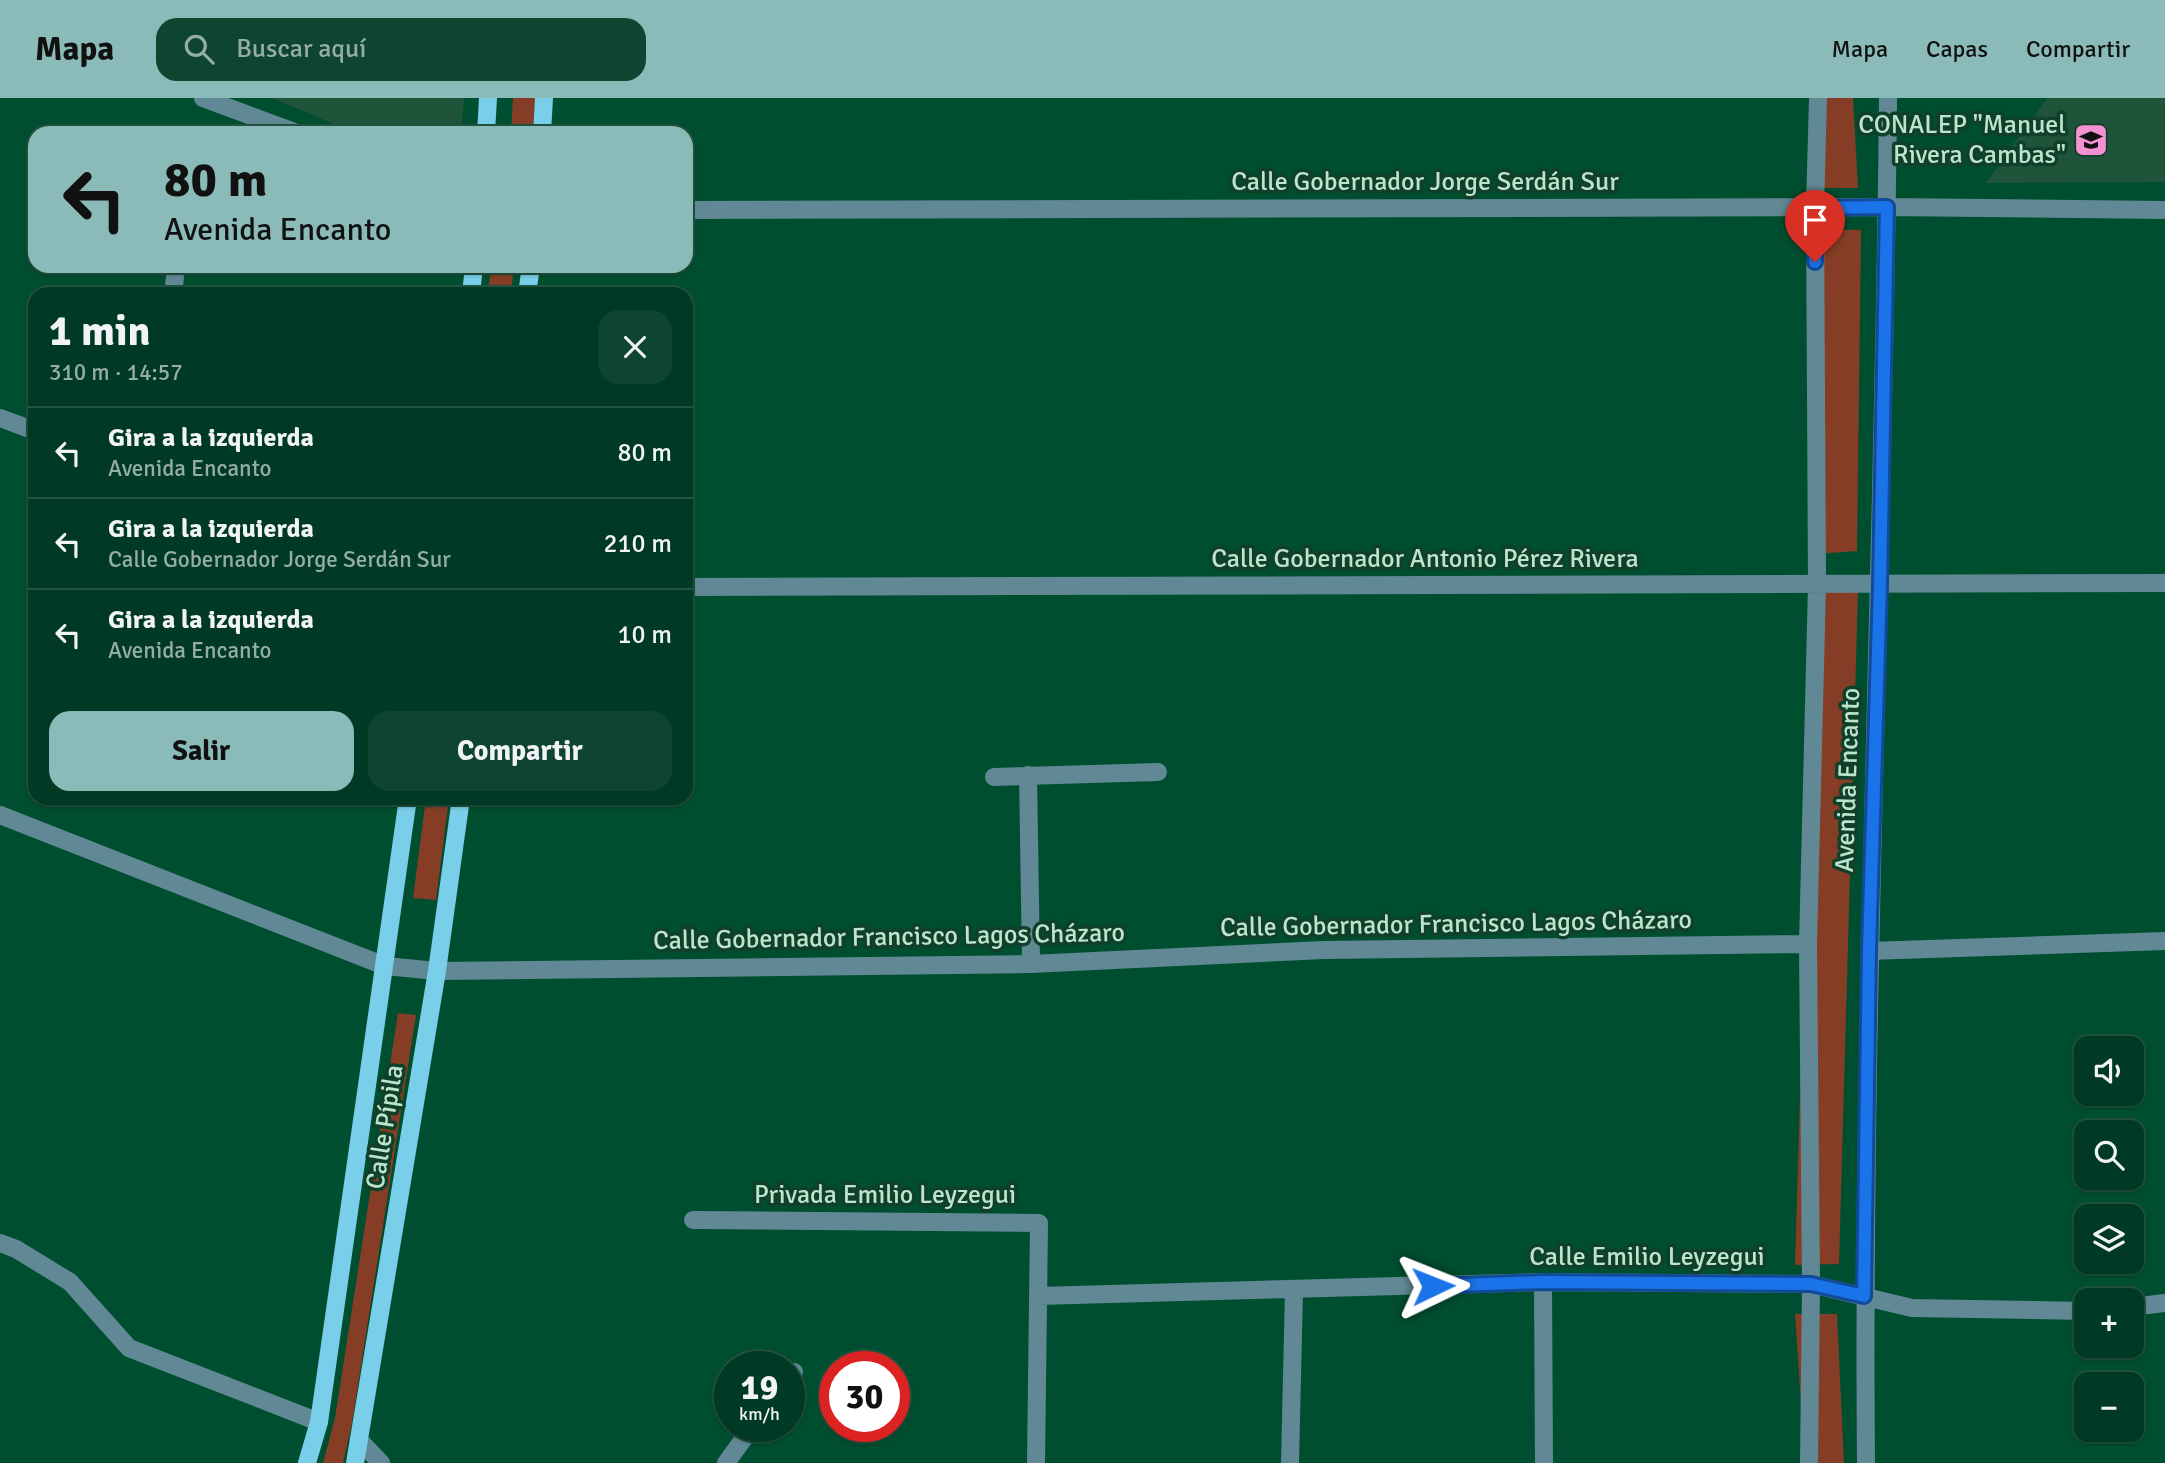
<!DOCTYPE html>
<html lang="es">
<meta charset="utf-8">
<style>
:root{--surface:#003a24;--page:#0e4531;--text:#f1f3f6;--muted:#95ada6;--line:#225441;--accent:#8bbbb9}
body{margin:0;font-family:Signika,sans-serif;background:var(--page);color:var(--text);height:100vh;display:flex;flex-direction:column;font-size:26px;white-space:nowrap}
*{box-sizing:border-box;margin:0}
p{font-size:23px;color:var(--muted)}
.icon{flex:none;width:38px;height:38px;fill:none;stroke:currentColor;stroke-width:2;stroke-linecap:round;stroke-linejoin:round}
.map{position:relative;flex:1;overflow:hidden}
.sheet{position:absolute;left:28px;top:189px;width:665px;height:518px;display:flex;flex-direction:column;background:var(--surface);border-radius:21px;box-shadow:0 2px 5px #0004,0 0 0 2px var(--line)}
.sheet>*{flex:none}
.top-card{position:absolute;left:28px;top:28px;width:665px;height:147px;border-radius:21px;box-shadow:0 2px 5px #0004,0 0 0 2px var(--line);background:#8bbbb9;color:#111;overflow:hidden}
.controls{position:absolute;left:2074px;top:938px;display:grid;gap:14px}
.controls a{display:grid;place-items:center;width:70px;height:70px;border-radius:14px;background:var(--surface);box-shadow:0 2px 5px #0004,0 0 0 2px var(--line);font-size:35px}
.speed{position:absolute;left:714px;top:1253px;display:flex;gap:14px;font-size:35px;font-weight:700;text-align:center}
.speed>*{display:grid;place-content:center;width:91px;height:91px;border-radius:50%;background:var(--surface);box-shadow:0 2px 5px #0004,0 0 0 2px var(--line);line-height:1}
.speed small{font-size:18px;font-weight:400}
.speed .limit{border:10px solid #d22;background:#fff;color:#111}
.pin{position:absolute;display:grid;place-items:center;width:60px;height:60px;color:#fff;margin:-72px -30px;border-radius:50% 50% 50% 0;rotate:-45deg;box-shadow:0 0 7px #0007}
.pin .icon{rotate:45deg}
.me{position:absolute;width:77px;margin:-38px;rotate:88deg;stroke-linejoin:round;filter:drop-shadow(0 0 5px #0008)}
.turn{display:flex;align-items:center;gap:24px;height:147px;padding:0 21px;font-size:32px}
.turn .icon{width:91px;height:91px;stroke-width:2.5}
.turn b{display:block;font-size:49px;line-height:60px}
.round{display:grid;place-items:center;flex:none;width:74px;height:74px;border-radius:21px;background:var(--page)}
.headline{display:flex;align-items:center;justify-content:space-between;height:119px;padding:0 21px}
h1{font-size:42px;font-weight:700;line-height:52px}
.action{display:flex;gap:14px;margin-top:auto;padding:14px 21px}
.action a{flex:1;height:80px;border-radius:21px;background:var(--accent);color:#111;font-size:28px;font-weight:700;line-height:80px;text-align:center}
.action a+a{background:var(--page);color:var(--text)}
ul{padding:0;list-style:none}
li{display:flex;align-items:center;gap:21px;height:91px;padding:0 21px;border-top:2px solid var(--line)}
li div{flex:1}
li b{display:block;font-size:26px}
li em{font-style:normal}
header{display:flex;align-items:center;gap:42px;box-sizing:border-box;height:98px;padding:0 35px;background:var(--accent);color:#111}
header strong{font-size:33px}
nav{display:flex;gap:38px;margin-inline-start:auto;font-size:24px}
.search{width:490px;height:63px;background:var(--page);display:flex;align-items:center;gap:18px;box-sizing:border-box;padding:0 24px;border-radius:21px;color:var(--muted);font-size:26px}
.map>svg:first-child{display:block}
</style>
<header>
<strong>Mapa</strong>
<div class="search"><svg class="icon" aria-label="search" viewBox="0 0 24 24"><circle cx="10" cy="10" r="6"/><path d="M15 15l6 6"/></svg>Buscar aquí</div>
<nav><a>Mapa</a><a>Capas</a><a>Compartir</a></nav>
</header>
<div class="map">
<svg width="2165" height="1365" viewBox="0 0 2165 1365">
<rect width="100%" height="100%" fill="#004e30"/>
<path fill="#1f533a" d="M272 0H464L461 35H355Z
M2047 0H2165V84L1986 85Z"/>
<path fill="#853e25" d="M513 0H536L532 35H511Z
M1811 0H1853L1858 90H1813Z
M1811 131 1861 132 1857 453 1816 456Z
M491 168H514L511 196H488Z
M1815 492H1858L1839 1166 1795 1167Z
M426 700H449L436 802 413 800Z
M398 915 416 917 352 1325 343 1365H323L335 1320Z
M1795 1216H1837L1844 1365H1805Z"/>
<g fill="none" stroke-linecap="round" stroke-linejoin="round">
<path stroke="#618995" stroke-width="18" d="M203 0 297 35
M686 112 1887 109 2165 112
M173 196 176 170
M0 320 35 333
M686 489 2165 485
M1028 677 1031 866
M994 679 1158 674
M0 717 385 868 437 873 1031 866 1324 852 1808 846
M1869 853 2165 843
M693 1122 1039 1125 1036 1365
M0 1145 16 1151 70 1184 129 1250 319 1324
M1543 1184 1544 1365
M1038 1198 1543 1184 1811 1186 1912 1210 2086 1213
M2132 1209 2165 1205
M789 1280 794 1274
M359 1342 381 1365
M726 1365 753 1328
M1290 1365 1294 1192
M1809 1365 1811 1186 1808 846 1817 487 1815 110 1818 0
M1866 1365C1862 910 1884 455 1888 0"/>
<path stroke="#79cfe9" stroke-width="18" d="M486 35 488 0
M542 35 544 0
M471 196 474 168
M527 196 531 168
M307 1365 319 1324 408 700
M355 1365 437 873 461 700"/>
</g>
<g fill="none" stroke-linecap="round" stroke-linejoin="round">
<g stroke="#114b97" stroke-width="18">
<path id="route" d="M1433 1188 1543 1184 1811 1186 1864 1198 1869 853 1880 486 1887 109 1815 110V164"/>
</g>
<use href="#route" stroke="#1a73e8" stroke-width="12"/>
</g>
<defs>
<g id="school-square" transform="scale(1.75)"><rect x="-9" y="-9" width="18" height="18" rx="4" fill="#f491d4" stroke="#10402a"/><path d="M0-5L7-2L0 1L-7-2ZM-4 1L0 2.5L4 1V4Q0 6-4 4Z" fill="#111"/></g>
</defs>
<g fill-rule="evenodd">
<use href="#school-square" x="2091" y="42"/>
</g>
<g text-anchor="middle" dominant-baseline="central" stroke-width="7" stroke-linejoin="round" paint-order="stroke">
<g font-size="26" fill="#bde5ce" stroke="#10402a" text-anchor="end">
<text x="2066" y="27">CONALEP "Manuel<tspan x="2066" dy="30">Rivera Cambas"</tspan></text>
</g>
<g font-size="26" fill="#bde5ce" stroke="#10402a">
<text x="1425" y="84">Calle Gobernador Jorge Serdán Sur</text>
<text x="1425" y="461">Calle Gobernador Antonio Pérez Rivera</text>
<text transform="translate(1848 682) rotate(-88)">Avenida Encanto</text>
<text transform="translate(1456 826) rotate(-1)">Calle Gobernador Francisco Lagos Cházaro</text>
<text transform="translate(889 839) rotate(-1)">Calle Gobernador Francisco Lagos Cházaro</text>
<text transform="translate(385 1029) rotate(-81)">Calle Pípila</text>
<text x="885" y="1097">Privada Emilio Leyzegui</text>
<text x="1647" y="1159">Calle Emilio Leyzegui</text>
</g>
</g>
</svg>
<div class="controls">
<a><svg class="icon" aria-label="sound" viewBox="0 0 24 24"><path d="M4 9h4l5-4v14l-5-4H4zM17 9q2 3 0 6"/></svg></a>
<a><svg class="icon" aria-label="search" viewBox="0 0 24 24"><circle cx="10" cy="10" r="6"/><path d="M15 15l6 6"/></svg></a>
<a><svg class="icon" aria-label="layers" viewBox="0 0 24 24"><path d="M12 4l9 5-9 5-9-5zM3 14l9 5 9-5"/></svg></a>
<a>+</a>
<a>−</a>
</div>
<div class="speed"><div>19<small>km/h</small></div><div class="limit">30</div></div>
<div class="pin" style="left:1815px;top:164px;background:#d93025"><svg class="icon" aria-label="arrive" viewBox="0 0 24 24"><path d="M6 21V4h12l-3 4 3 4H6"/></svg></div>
<svg class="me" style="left:1433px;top:1188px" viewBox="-20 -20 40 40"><path d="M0-17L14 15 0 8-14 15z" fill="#1a73e8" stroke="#fff" stroke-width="4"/></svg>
<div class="top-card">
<div class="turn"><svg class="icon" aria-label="left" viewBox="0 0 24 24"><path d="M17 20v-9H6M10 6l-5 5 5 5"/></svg><div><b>80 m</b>Avenida Encanto</div></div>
</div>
<section class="sheet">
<div class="headline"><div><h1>1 min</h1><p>310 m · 14:57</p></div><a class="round"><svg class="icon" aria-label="close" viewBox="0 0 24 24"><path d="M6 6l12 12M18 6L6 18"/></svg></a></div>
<ul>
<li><svg class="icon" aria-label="left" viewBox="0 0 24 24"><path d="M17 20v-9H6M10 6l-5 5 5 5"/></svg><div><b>Gira a la izquierda</b><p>Avenida Encanto</p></div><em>80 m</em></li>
<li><svg class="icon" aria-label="left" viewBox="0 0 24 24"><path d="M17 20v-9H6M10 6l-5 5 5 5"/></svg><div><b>Gira a la izquierda</b><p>Calle Gobernador Jorge Serdán Sur</p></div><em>210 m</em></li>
<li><svg class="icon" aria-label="left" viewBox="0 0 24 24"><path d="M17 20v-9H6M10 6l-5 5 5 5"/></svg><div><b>Gira a la izquierda</b><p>Avenida Encanto</p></div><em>10 m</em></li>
</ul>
<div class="action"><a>Salir</a><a>Compartir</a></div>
</section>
</div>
